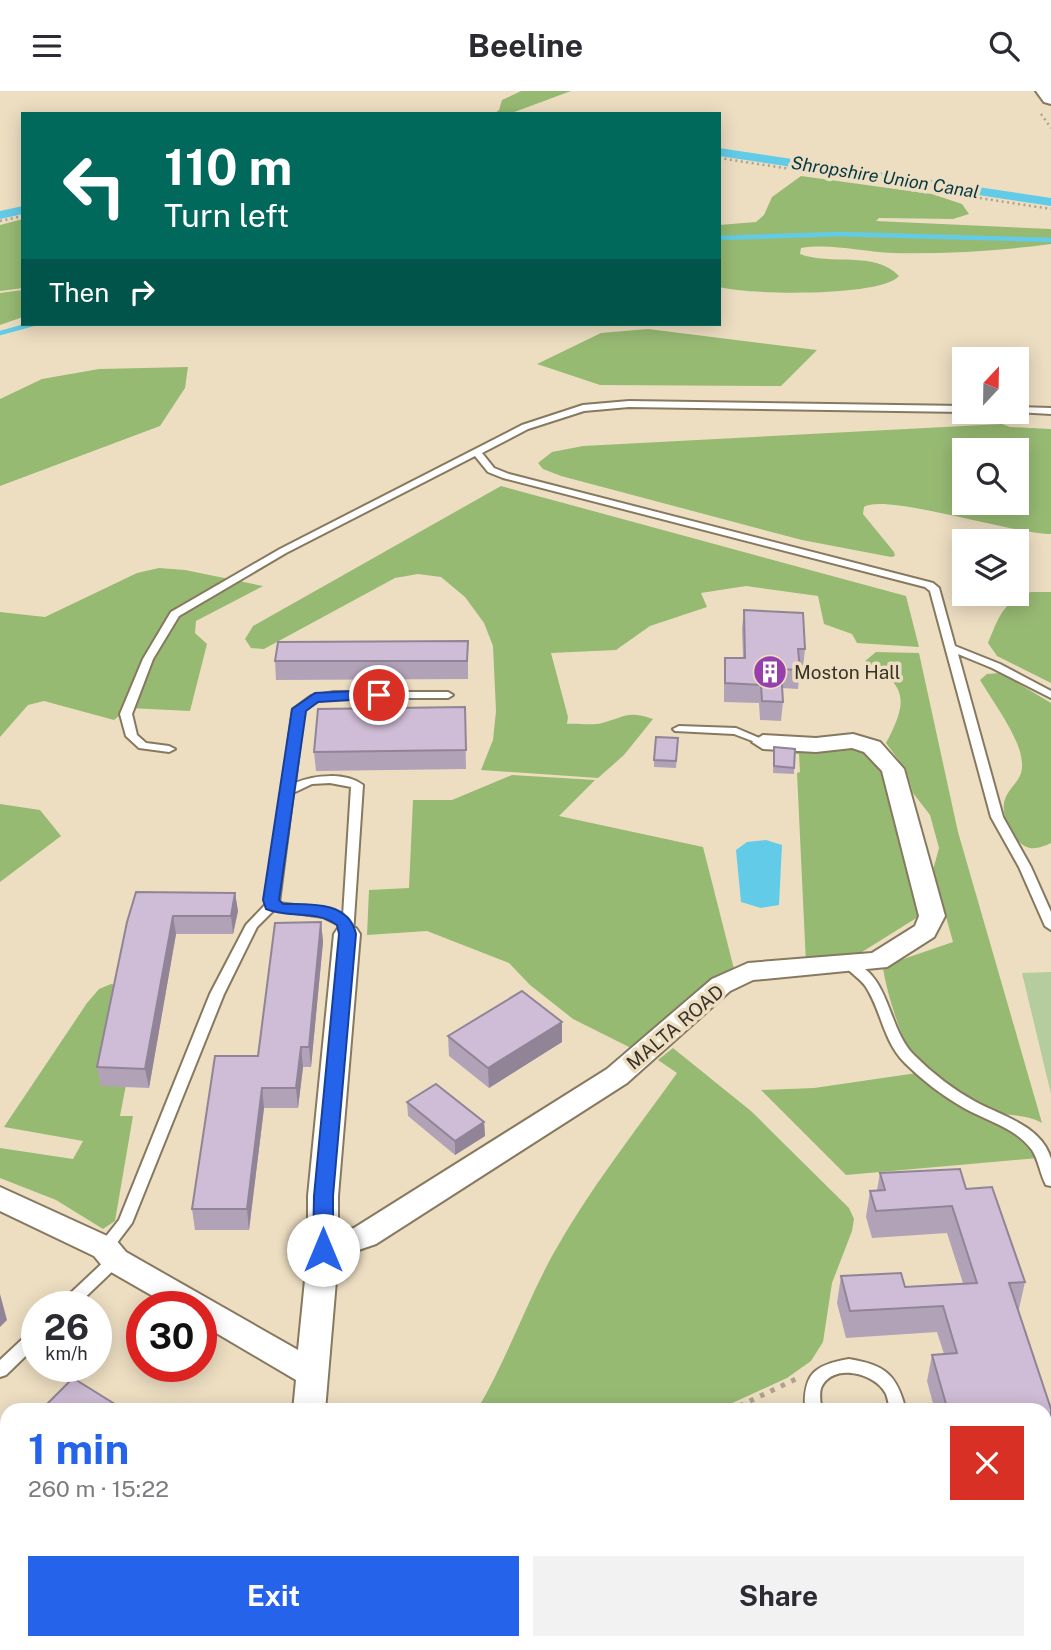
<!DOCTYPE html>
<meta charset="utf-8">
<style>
:root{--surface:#fff;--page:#f2f2f3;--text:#2b2b33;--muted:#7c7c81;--accent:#2563eb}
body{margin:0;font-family:"Public Sans",sans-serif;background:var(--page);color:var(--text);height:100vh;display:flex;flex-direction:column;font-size:26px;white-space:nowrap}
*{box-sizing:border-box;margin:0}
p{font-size:23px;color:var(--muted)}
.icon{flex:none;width:38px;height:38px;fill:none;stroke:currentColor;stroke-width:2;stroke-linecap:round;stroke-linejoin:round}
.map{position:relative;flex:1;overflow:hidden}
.panel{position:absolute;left:0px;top:1312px;width:1052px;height:247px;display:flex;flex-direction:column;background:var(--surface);border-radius:21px 21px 0 0;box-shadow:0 4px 18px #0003}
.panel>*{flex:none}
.top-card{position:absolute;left:21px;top:21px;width:700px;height:214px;border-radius:0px;box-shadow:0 4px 18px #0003;background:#00695c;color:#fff;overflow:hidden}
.needle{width:46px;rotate:22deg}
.controls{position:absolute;left:952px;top:256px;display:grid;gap:14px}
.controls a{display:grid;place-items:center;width:77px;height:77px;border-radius:0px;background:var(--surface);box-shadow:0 4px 18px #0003;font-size:35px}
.speed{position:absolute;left:21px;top:1200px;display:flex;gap:14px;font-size:35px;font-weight:700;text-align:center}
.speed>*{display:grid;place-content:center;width:91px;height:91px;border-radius:50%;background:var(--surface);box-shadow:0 4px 18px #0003;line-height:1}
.speed small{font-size:18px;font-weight:400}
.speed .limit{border:10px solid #d22;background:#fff;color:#111}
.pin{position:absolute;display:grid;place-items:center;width:60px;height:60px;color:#fff;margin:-30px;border:4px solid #fff;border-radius:50%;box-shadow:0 2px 7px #0007}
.me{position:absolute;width:77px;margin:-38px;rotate:0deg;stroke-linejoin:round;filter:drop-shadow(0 0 5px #0008)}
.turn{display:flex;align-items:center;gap:24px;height:147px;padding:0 28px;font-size:32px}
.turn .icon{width:91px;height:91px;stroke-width:2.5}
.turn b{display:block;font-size:49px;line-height:60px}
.then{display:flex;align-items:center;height:66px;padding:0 28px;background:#0003;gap:14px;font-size:26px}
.round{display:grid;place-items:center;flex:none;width:74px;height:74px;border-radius:0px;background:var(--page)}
.headline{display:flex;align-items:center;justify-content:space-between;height:119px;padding:0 28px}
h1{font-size:42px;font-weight:700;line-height:52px;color:var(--accent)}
.primary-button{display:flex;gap:14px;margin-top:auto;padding:14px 28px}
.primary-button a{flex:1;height:80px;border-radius:0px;background:var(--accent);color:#fff;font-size:28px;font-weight:700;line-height:80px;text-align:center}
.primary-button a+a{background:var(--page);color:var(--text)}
header{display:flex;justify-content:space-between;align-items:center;height:91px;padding:0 28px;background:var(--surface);font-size:32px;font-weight:700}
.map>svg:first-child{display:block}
</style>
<header><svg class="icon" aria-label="menu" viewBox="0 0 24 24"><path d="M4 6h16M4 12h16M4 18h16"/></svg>Beeline<svg class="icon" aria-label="search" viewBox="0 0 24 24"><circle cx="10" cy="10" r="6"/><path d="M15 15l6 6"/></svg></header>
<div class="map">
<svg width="1051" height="1559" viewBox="0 0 1051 1559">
<rect width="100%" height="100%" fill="#eddec2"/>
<path fill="#b4cc9e" d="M1051 881V1003L1022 882Z
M586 1552H843L844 1559H587Z"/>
<path fill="#97ba73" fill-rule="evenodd" d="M521 0H571L509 23H494L499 19 502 9Z
M801 85 932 103 962 113 969 123 953 128 879 127 876 130 1051 138V153C999 160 946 163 893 162 863 161 831 152 801 157L800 163C831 175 874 159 899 185 882 206 748 204 719 196V134L756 131 764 124 772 106Z
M23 128V197L0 200V134Z
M23 199V226L0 234V202Z
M648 238 817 259 781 295 600 294 537 273 601 242Z
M188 276 185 297 160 335 0 395V308L42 288 99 278Z
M1002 333 1010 336 1051 338V443C1013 443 886 402 864 416L863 423 894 461 895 465 891 466 802 449 561 385 543 378 538 372 552 361 583 355ZM964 359H1017V411H964Z
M501 395 906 505 919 556 857 552 852 543 824 533 818 505 746 495 701 502 707 516 650 535 616 559 551 562 568 626 567 633C578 632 592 635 602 632 625 626 627 619 653 628L624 664 598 687 481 679 493 649 496 620 493 555 484 532 465 506 441 486 418 483 395 487 264 558 251 557 245 548 253 535Z
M159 477 185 479 263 495 196 530 195 542 207 553 190 620 129 617 114 629 44 610 28 614 0 646V521L45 526 137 482Z
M1031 501H1051V592L997 565 988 552C999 526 1003 510 1031 501Z
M876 561 919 562 958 741 1042 1032C1022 1021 1005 1027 985 1018 970 1011 926 979 914 967 903 955 884 893 883 875L953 851 933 779 939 757 930 724 913 702 906 679 886 652C909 609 907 594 865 570Z
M1001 582 1051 612V752C1045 755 1037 758 1030 757 1014 754 999 723 1005 708 1012 690 1026 690 1021 665 1017 643 992 609 980 589L987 583Z
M785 655 856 659 870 662 888 687 918 826 862 861 806 873 797 682 800 681 799 663 778 662Z
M512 684 595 689 559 725 703 756 734 878 639 961 573 928 530 894 509 872 427 840 367 844 369 799 409 797 413 709H452Z
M0 713 40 719 61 745 0 791Z
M111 893 121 895 126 994 120 1025H133L115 1130 103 1138 56 1109 0 1087V1057L73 1068 83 1050 4 1036 87 912 99 898Z
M673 957 751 1020 849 1117 854 1128 852 1140 832 1192 823 1251 811 1270 787 1287 717 1319H477C506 1270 525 1215 552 1165 588 1100 634 1042 677 982L658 969Z
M917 982 966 1018 1017 1044 1038 1067 846 1084 761 999 814 997Z
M393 1552H562L563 1559H391Z"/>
<path fill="#62cbe8" d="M766 749 782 754 779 814 761 817 741 811 736 759 747 751Z"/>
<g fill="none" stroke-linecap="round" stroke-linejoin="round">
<path stroke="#62cbe8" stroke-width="4.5" d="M719 147 839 143 1051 149
M0 242 33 233"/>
<path fill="#62cbe8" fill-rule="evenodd" d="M719 57 1051 107V115L719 65Z
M23 115V123L0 128V120Z"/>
<g stroke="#86795f" stroke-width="4">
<path id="lane" d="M629 310 964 315 966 320 964 321 629 316 584 320 528 338 482 362 494 377 509 383 933 492 939 497 955 555 1000 573 1051 600V607L992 577 958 563 1003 726 1031 776 1051 821V839L1045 835 1019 776 991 726 930 500 925 496 503 387 488 381 475 365 286 462 179 525 153 568 132 623 137 644 146 652 169 655 175 658 169 661 139 657 126 645 120 623 143 568 171 521 280 458 522 334 583 314Z
M1017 316 1051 317V323L1014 321 1017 320Z
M334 601H448L453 604 448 607H334L318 610 304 619 295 692C315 684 345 681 363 694L353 843 351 846H343L339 834 323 826 274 819 257 836 224 903 132 1132 110 1161 105 1163 100 1161 97 1157 100 1153 119 1129 210 903 246 834 266 813 293 618 311 605ZM330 692 351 696 343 825 317 817 279 812 293 702 312 693Z
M679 635 736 637 769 651 763 654 734 643 675 640 673 638Z
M850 870C891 883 887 939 915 965 932 982 954 999 976 1011 1002 1025 1042 1035 1051 1068 1051 1076 1051 1087 1051 1095L1046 1094C1040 1083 1039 1070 1032 1059 1016 1037 987 1030 964 1017 943 1005 922 989 905 972 883 950 882 921 866 896 860 887 850 882 844 874Z
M115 1163 120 1165 123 1169 120 1173 75 1216H57L60 1212 110 1165Z
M37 1238V1254L6 1284 0 1286V1269L31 1240Z
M849 1268C885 1274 897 1283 906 1320H890C889 1315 888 1308 886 1303 876 1282 832 1271 821 1297 819 1304 821 1312 821 1320H805C803 1283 814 1274 849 1268Z
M1045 1507H1051V1523H1045Z
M848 1552H866L867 1559H849Z"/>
</g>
<g stroke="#86795f" stroke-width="4">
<path id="street" d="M853 643 880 651 904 678 945 825 934 846 887 876 753 889 730 900 627 992 376 1153 338 1166 325 1320H293L296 1289 201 1233V1216H172L104 1177 94 1165 0 1120V1096L116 1149 126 1161 298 1259 308 1159V1105L334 843 338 837H356L360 843 338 1105V1142L354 1137 607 978 712 888 748 872 872 862 915 835 919 825 882 680 864 661 852 657 816 661 763 658 752 651 763 644 816 647Z
M274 1552H310L311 1559H275Z"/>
</g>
<g stroke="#86795f" stroke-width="4">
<path id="highway" d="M1036 0H1051V13L1044 11Z"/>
</g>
<path stroke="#aea28c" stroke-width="2.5" stroke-dasharray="2 3.5" stroke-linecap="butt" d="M1041 23 1051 37
M719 67 1051 118
M0 130 23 125"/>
<path stroke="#aea28c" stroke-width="5" stroke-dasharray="4.5 7" stroke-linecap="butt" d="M729 1320 798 1287
M576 1552 577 1559
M40 1559 46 1552"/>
<use href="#lane" fill="#fff" fill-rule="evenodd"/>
<use href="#street" fill="#fff" fill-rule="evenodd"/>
<use href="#highway" fill="#fff" fill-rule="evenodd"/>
</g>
<path fill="#b2a2b8" d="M744 519 805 558 803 577H800L798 598 782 597 783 611 781 630 760 629 759 612 724 611V585L725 567H743L742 538Z
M468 569V588L276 589 275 570Z
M465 616 466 678 316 680 314 661Z
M678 647 676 677 654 676V669Z
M774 656 794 677V683L773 682Z
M235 802 238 820 233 843H176L149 997 101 995 97 976 127 831Z
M321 831 323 851 311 976H303L298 1017H264L249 1139H195L192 1118 258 965Z
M448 945 562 951 489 997 449 965Z
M407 1011 484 1031 485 1045 455 1064 408 1025Z
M880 1082 966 1098 1025 1191 1019 1218H1018L1051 1318V1336L1047 1353H1045V1320H935L927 1290 932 1264 944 1263 937 1241 846 1247 837 1212 841 1185 905 1196 963 1192 947 1142 872 1147 866 1126 870 1100 877 1099Z
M1045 1372 1051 1392V1458H1045Z"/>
<path fill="#918496" d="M235 802 238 820 233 843 231 825Z
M173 825 176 843 149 997 145 978Z
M321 831 323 851 311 976 309 956Z
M562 931V951L489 997 488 977Z
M301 956 303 976 298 1017 296 997Z
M262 997 264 1017 249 1139 247 1118Z
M484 1031 485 1045 455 1064V1050Z
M0 1203 7 1229 0 1236Z
M7 1536V1552H24L18 1559H0V1544Z"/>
<path fill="#cfbcd6" stroke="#918496" stroke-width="2" d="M744 519 803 522 805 558H798L800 579 781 578 783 611 762 610 761 594 725 592V567H745Z
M468 550 467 570H275L278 551Z
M465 616 466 659 314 661 318 618Z
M656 646 678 647 676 670 654 669Z
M774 656 795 658 794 677 774 675Z
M136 801 235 802 231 825H173L145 978 97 976 127 831Z
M321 831 309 956H301L296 997H262L247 1118H192L215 965H258L275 832Z
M522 900 562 931 488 977 448 945Z
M436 993 484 1031 455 1050 407 1011Z
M960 1078 966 1098 992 1096 1025 1191 1009 1192 1051 1318V1326H1045V1320H948L932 1264 957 1262 943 1215 850 1220 841 1185 901 1182 905 1196 977 1192 952 1115 876 1120 870 1100 885 1099 880 1082Z
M73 1287 126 1320H40Z
M7 1326V1536L0 1544V1333Z
M1045 1372 1051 1392V1432H1045Z"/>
<path fill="#2563eb" stroke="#184099" stroke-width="2" d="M379 599 384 601V607L318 611 306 620 279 809 283 813C310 813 349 810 356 843L333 1105V1159L330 1164H316L313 1159 314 1105 339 843 337 834C315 818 290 828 266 818L263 809 292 618 315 602Z"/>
<defs>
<g id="building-disc" transform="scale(1.75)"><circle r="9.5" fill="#973fac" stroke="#eddec2"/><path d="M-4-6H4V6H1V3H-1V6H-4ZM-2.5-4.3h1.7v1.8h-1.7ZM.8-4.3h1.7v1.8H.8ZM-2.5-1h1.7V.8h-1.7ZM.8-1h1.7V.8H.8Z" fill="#fff"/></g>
</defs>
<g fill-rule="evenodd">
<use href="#building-disc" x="770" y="581"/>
</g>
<g text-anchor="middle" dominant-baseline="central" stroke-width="7" stroke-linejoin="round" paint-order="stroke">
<g font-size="18" font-style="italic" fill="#043843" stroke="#eddec2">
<text transform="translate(885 86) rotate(9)">Shropshire Union Canal</text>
</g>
<g font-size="19" fill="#383227" stroke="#eddec2" text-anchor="start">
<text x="794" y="581">Moston Hall</text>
</g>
<g font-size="19" fill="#383227" stroke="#eddec2">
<text transform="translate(675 936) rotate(-40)">MALTA ROAD</text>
</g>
</g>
</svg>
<div class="controls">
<a><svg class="needle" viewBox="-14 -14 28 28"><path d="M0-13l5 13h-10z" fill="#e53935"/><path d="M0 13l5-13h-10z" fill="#7c7c81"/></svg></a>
<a><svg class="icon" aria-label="search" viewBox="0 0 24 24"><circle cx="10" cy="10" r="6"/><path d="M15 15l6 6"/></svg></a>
<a><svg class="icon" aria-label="layers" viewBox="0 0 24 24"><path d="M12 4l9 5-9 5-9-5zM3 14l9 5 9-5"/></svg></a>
</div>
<div class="speed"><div>26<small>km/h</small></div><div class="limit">30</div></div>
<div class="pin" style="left:379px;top:604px;background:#d93025"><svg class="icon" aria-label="arrive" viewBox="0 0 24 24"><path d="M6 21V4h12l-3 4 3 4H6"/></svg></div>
<svg class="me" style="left:323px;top:1159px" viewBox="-20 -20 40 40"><circle r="19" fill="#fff"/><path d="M0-13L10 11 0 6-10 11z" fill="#2563eb"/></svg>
<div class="top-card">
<div class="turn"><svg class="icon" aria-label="left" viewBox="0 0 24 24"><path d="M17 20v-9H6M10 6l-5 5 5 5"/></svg><div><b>110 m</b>Turn left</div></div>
<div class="then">Then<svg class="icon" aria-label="right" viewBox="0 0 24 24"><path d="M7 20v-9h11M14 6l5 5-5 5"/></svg></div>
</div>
<section class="panel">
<div class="headline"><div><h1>1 min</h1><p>260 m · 15:22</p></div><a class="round" style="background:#d93025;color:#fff"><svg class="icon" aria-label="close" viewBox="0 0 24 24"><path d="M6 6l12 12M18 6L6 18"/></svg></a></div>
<div class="primary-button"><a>Exit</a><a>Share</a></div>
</section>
</div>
